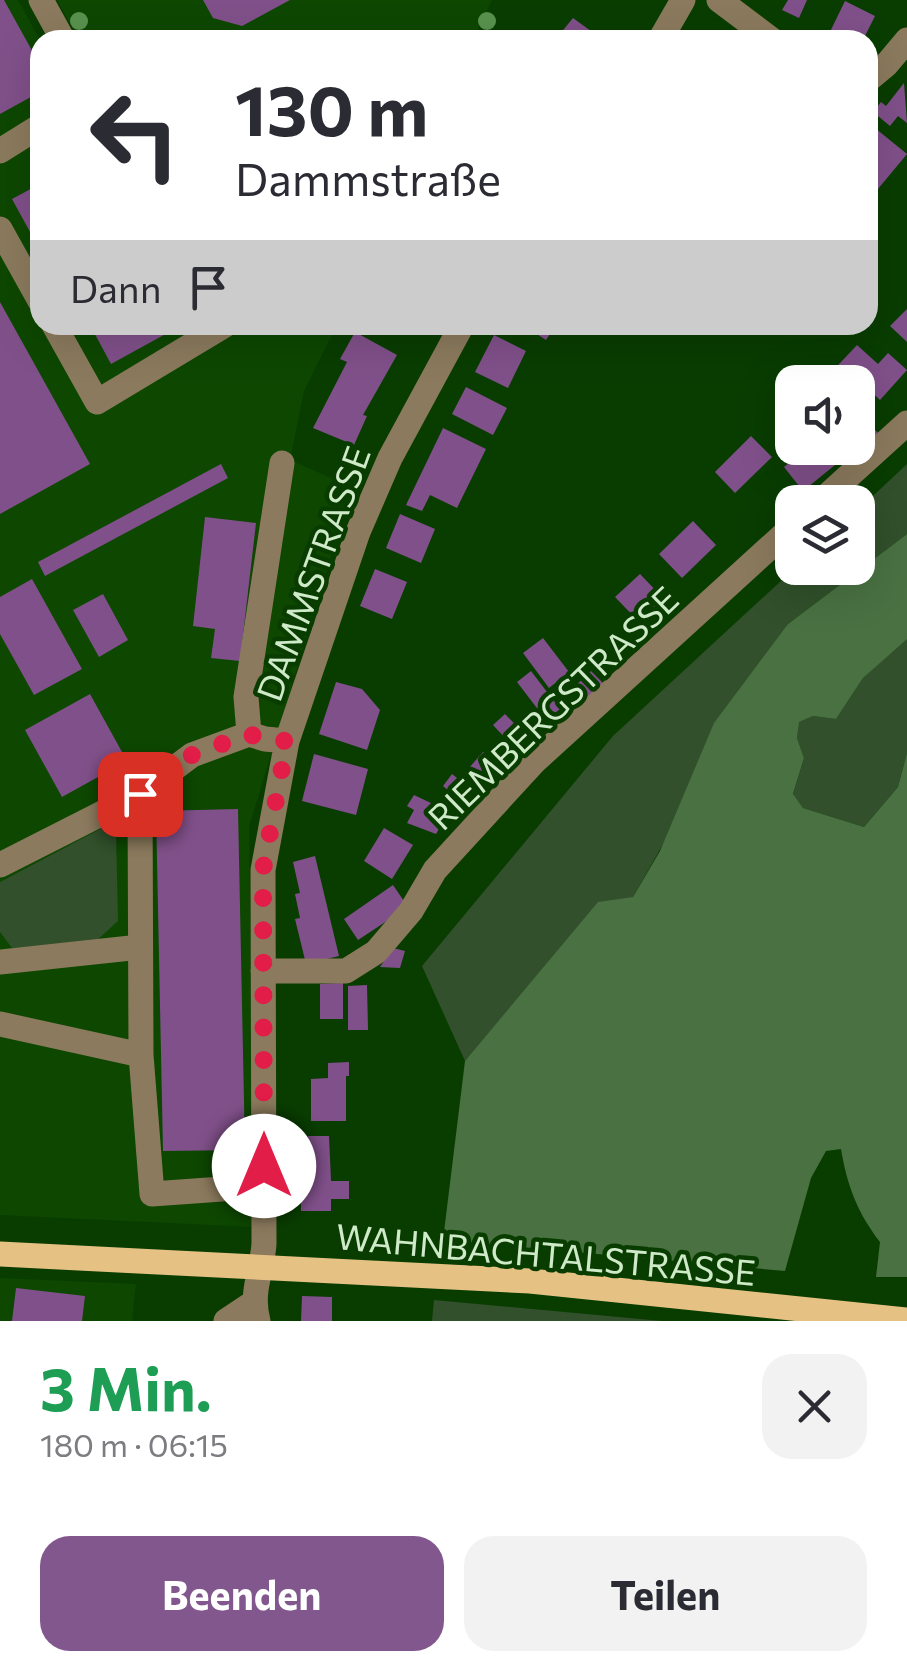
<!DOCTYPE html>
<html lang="de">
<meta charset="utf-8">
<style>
:root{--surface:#fff;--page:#f2f2f3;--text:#2b2b33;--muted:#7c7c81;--accent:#81578e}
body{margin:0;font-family:Commissioner,sans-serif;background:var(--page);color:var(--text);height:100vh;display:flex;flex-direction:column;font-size:38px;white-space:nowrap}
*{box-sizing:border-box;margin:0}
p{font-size:32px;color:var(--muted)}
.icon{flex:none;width:55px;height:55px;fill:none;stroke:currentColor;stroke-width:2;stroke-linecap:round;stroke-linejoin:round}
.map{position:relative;height:1321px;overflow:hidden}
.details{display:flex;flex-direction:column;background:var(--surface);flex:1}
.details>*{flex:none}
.hud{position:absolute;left:30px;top:30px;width:848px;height:305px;border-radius:30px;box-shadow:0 10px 40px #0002;background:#fff;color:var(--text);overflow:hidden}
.tools{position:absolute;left:775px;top:365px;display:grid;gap:20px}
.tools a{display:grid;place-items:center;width:100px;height:100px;border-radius:20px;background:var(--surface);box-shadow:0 10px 40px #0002;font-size:50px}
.pin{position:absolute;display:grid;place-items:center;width:85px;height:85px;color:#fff;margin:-42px;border-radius:20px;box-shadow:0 5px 15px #0006}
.me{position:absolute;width:110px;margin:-55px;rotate:0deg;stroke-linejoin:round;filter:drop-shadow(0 0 8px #0008)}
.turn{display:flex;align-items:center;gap:35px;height:210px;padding:0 40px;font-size:45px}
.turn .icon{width:130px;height:130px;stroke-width:2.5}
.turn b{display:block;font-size:70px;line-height:85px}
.then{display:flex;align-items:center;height:95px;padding:0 40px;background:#0003;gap:20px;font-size:38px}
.round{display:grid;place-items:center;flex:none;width:105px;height:105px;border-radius:30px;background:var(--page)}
.overview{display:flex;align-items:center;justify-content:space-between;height:170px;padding:0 40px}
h1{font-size:60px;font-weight:700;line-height:75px;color:#1e9e55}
.cta{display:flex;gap:20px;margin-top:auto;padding:20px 40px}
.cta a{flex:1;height:115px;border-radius:30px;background:var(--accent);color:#fff;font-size:40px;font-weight:700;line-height:115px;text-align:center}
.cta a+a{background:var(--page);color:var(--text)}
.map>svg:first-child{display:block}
</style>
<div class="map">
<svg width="907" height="1321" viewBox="0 0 907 1321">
<rect width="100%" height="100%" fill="#093d00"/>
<path fill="#0d4700" d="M0 0H18L40 40V325H337L304 391 290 460 352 487 249 827 254 1227 0 1215Z
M57 0H492L473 40H79Z
M0 1278 136 1284 132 1321H0Z"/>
<path fill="#31502b" d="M907 464V534L788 624 633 897 495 1028 465 1061 422 966 613 736 795 568H858V510Z
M904 638 907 639V753L898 787 864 827 803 808 793 795 804 758 797 738 798 722 813 716 836 719 863 678Z
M104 827 116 832 118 921 95 942 12 948 0 932V882Z
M434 1300 662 1321H432Z"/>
<path fill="#497142" d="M907 534V639L863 678 836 719 813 716 799 722 797 738 804 758 793 794 803 808 864 827 898 787 907 753V1277H876L880 1242C857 1212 847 1185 841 1149L826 1151 811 1178 785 1271 443 1240 465 1061 598 902 633 897 660 851 714 723 788 624Z"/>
<path fill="#80508a" d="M0 0H4L40 65V92L0 114Z
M203 0H290L242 26 213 18Z
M788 0H807L799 18 782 10Z
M845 1 875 16 863 40 827 38Z
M573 18 595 34 591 40H555Z
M904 83 907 123 898 116 890 126 873 112 881 102 886 106Z
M875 128 907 154 868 201V173L873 166 868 162V138Z
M40 184V238L35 241 12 199Z
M0 302 90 464 0 514Z
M907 309V342L890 326Z
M90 325H182L111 364Z
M523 325H556L546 340Z
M355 332 397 355 363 415 367 416 354 445 313 428 347 362 340 359Z
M494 335 526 351 508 388 475 372Z
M857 345 878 364 888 353 907 370 880 400 861 382 858 386V382H830L826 378Z
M466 387 507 408 493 435 452 414Z
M858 413 879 434 845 462 832 448H858Z
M443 428 486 449 457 508 430 495 422 511 406 505Z
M751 436 772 457 735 493 715 472Z
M808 448H820L835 465 803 491 784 467Z
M221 464 228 478 45 576 38 562Z
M400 514 435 529 421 563 386 548Z
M205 517 256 523 240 661 211 658 215 629 193 626Z
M693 521 716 545 682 578 659 554Z
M375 569 407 582 392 619 360 606Z
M640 574 665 600 641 624 615 597Z
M32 579 82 669 34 695 0 634V597Z
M103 594 128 640 99 657 73 610Z
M543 638 569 672 549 688 523 653Z
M531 671 560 709 546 720 517 682Z
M591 671 606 686 586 705 571 690Z
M336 682 362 689 380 710 367 750 319 734Z
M90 694 127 761 62 797 25 730Z
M505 714 535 745 523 757 493 725Z
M483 752 503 768 488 786 468 769Z
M314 754 368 769 356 815 302 801Z
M452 774 471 789 461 801 443 786Z
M414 795 450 812 448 824 443 822 436 834 407 823 414 810 407 806Z
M238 809 245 1150 163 1151 156 811Z
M384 828 413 845 392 879 364 861Z
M315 856 339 956 306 964 295 919 300 918 295 894 300 893 293 862Z
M393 885 408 907 358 940 344 919Z
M393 948 405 951 400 968 380 967Z
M343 983V1019H320V984Z
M367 985 368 1030H348V986Z
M349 1062V1076H346V1121H311V1079L328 1078V1063Z
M308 1136H329L331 1181H349V1199H331V1211H301V1183H311Z
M16 1288 85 1296 82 1321H12Z
M302 1296 332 1297V1321H301Z"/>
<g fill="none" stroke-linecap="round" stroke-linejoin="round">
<path stroke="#8b7a5d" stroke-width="25" d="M41 0 63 40
M719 0 772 40
M660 40 683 0
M868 80 886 65 907 40
M0 151 40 126
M0 229 40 301
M54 325 97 402 225 325
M820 502 907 423
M249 734 246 697 282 463
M0 865 140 794
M0 962 140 947
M263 971H346L376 952 411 911 435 870 534 762 792 527
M0 1024 141 1055 140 794 192 755 249 734 265 739 287 741
M141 1055 152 1194 222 1189
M226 1321 253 1303
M258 1321C250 1292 262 1272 264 1244L263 870 287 741 358 532 390 458 462 325"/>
<path stroke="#e5c184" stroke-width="25" d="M0 1254 530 1281 907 1320"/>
</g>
<g fill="#59924f">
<circle cx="79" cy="21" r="9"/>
<circle cx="487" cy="21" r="9"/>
</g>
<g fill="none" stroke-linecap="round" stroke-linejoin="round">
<path stroke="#e11d48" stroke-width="18" stroke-dasharray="0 32.4" d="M140 794 192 755 249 734 265 740 287 741 263 870 264 1166"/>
</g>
<g text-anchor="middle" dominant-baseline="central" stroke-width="9" stroke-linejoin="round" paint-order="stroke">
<g font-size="35" fill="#cfeac9" stroke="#093d00">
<text transform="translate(312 573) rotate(-70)">DAMMSTRASSE</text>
<text transform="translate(552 707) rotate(-44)">RIEMBERGSTRASSE</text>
<text transform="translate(546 1253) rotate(5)">WAHNBACHTALSTRASSE</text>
</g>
</g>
</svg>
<div class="tools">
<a><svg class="icon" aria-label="sound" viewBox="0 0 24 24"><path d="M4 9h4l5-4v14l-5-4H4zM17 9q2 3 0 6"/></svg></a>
<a><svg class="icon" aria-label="layers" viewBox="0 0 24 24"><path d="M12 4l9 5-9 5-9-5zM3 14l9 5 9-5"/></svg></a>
</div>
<div class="pin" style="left:140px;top:794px;background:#d93025"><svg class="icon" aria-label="arrive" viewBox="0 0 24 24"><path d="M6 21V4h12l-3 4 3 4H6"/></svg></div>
<svg class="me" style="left:264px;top:1166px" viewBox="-20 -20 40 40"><circle r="19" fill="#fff"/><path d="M0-13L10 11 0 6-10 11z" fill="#e11d48"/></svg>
<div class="hud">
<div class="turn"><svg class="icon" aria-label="left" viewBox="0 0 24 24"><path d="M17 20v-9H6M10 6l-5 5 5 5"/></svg><div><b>130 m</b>Dammstraße</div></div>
<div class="then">Dann<svg class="icon" aria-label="arrive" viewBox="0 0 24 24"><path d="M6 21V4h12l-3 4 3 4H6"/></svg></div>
</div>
</div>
<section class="details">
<div class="overview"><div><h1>3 Min.</h1><p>180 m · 06:15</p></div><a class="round"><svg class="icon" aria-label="close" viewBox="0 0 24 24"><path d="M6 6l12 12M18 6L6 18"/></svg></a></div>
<div class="cta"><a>Beenden</a><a>Teilen</a></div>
</section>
